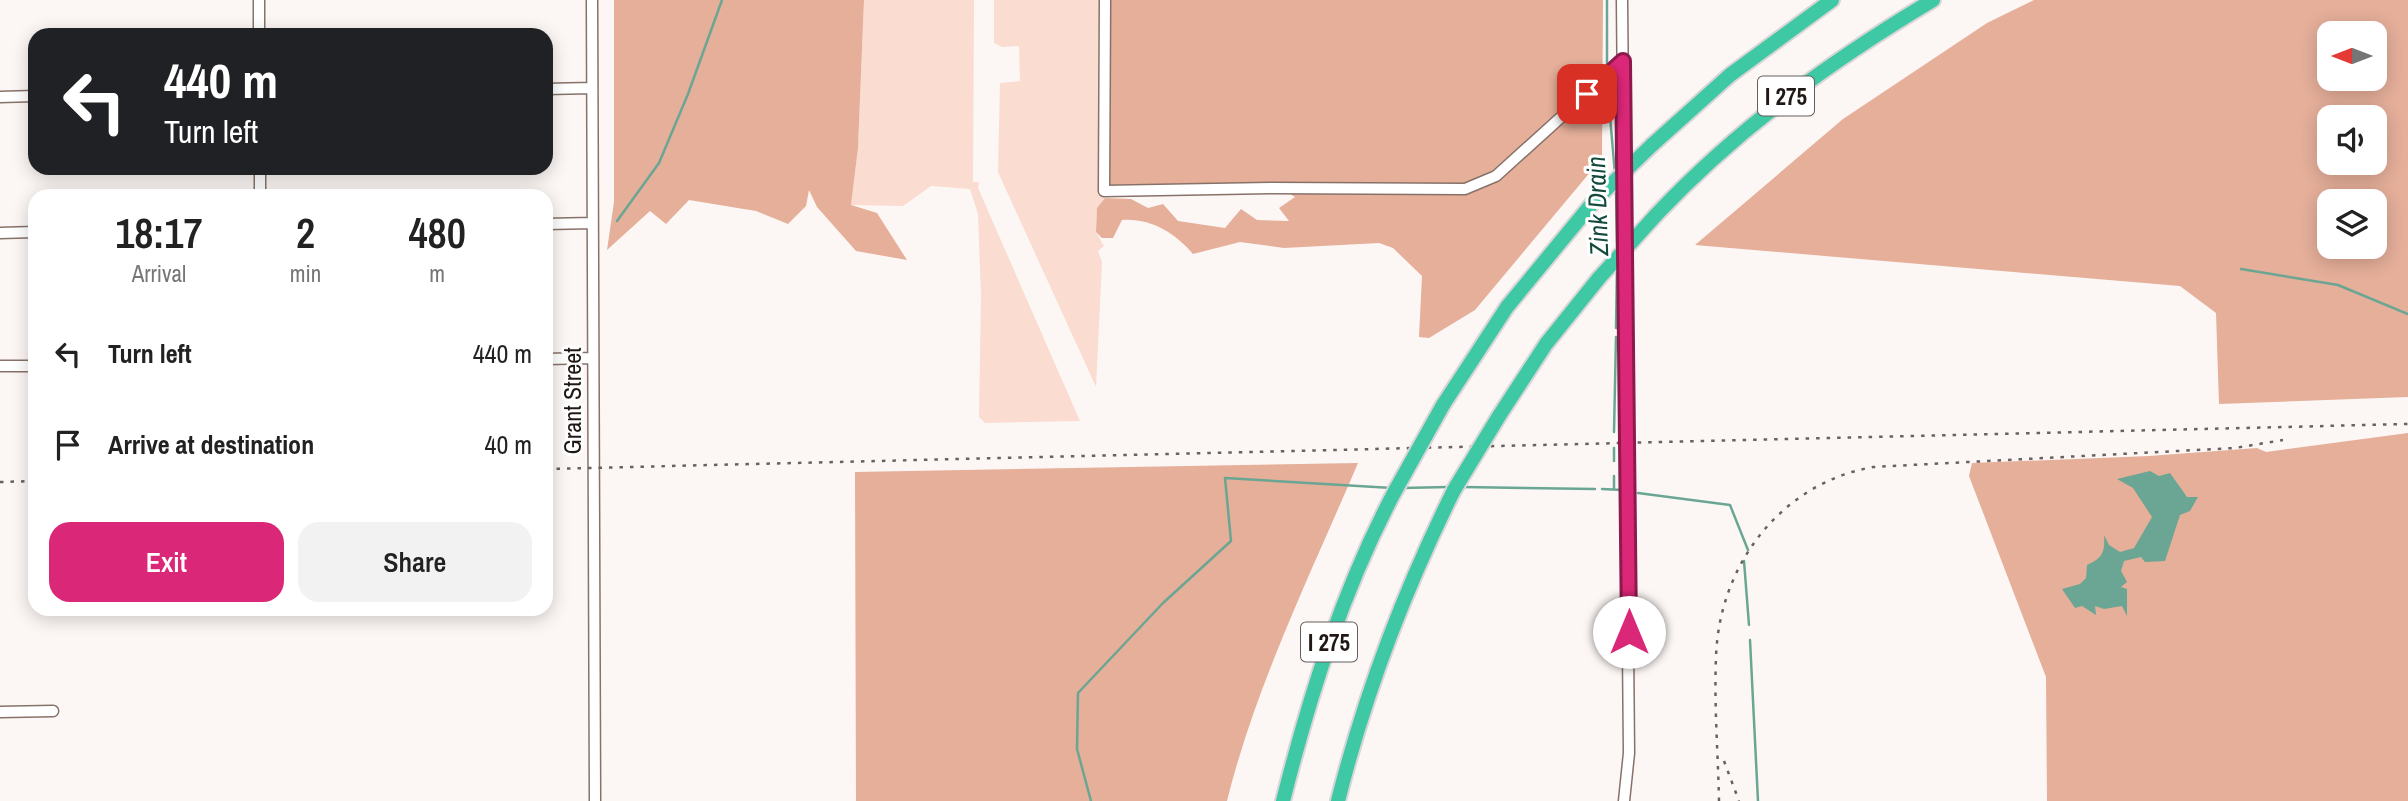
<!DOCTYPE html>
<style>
:root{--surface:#fff;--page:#f2f2f2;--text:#222;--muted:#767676;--accent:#db2777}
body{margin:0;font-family:"Archivo Narrow",sans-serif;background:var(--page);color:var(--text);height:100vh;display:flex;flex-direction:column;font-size:26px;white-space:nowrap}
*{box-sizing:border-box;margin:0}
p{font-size:23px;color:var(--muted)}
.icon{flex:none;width:38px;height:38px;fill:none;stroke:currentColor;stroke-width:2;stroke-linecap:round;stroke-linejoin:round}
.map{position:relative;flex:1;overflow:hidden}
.panel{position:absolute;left:28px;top:189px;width:525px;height:427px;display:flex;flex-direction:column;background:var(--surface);border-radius:21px;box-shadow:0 4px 18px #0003}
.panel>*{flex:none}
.top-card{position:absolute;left:28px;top:28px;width:525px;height:147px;border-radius:21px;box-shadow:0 4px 18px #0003;background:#202124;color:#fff;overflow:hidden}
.needle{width:46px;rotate:270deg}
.fabs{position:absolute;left:2317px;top:21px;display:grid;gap:14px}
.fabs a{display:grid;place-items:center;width:70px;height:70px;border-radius:14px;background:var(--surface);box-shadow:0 4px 18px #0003;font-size:35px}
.pin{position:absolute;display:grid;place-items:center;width:60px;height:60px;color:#fff;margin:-30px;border-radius:14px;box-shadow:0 4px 10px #0006}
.me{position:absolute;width:77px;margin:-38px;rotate:0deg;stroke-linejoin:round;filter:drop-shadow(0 0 5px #0008)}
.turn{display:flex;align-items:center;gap:24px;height:147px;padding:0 21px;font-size:32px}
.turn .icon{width:91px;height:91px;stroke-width:2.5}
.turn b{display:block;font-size:49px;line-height:60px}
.eta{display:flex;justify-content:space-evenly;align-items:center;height:119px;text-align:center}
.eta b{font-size:42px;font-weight:600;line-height:49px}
.button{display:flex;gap:14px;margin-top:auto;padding:14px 21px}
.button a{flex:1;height:80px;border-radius:21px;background:var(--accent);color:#fff;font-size:28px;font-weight:600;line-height:80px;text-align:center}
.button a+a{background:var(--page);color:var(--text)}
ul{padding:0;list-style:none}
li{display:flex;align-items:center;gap:21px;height:91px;padding:0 21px}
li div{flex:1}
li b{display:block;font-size:26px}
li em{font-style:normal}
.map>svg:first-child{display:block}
</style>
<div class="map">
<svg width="2408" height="801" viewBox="0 0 2408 801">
<rect width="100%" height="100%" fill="#fcf7f5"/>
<path fill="#fadcd0" d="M864 0H974L973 182H979L978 188 1080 421 985 423 979 417 981 295 978 214 970 189 931 186 903 206 851 205 858 148Z
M994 0H1111V95L1108 104 1112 187 1097 209 1096 232 1104 246 1098 251 1102 262 1096 387 998 172 1000 83 1020 81 1019 46 1002 47 994 43Z"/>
<path fill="#e5af9a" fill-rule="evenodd" d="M614 0H864L858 148 851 205 877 213 907 260 856 251 817 207 809 190 806 206 788 224 756 211 689 200 666 224 650 211 607 250 614 202Z
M1111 0H1603L1602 158 1475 310 1429 338 1419 337 1422 276 1393 248 1379 243 1284 248 1240 242 1193 254C1175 233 1151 218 1122 220L1113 238H1102L1096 232 1097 208 1105 198 1131 199 1148 208 1163 204 1178 221 1225 228 1241 209 1257 220 1289 221 1279 208 1295 197 1277 186 1249 183 1110 185 1107 167Z
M2034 0H2408V397L2219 404 2216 313 2180 286 1695 245 1843 119 1987 23ZM2375 33V79H2329V33ZM2329 117H2375V163H2329ZM2375 201V247H2329V201Z
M2408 433V801H2047L2046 677 1969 476 1972 463 2149 456 2257 448 2266 452Z
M1358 463C1312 571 1255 687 1227 801H856L855 472Z"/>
<path fill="#6aa693" d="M2150 471 2159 476 2170 473 2187 497H2198L2190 511 2180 515 2165 561 2145 562 2141 557 2124 561 2121 571 2127 582 2121 587 2127 589V616L2122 606 2104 609 2095 606 2096 615 2082 606 2075 608 2062 589 2080 584 2086 578 2087 565C2103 558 2105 552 2104 535L2109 545 2120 552 2134 548 2152 517 2133 488 2117 479Z"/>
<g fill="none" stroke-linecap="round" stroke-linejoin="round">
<path stroke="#6aa693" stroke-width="2.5" d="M1607 0V67
M1607 82 1615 174
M1616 188 1617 251
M617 221 659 163 688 94 722 0
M2241 269 2338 285 2408 314
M1616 328 1617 265
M1614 432 1616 337
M1614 448V461
M1614 476V489
M1462 487 1595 489
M1402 488 1448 487
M1602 489 1623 490
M1638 493 1730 505 1748 550
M1744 561 1749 625
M1750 640 1758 801
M1091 801 1077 749 1078 693 1163 603 1231 541 1225 478 1392 488"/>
<g stroke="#877269" stroke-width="13">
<path id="minor" d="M259 0V35
M592 0 595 801
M1105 0 1104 191 1270 188 1465 189 1496 176 1623 61
M1622 0 1629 753 1624 801
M546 89 592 88
M0 97 35 96
M260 168V196
M546 224 592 223
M0 233 35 232
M546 359 593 358
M0 366H35
M0 712 53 711"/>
</g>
<g stroke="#d7d5d5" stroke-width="18">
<path id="highway" d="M1652 145 1730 75 1832 0
M1656 215C1738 128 1831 61 1933 0
M1443 405 1507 307 1595 200
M1499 416 1546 344 1599 278
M1283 801C1310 694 1343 589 1395 491
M1338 801C1365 693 1404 591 1454 490"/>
</g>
<use href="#minor" stroke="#fff" stroke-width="10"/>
<use href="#highway" stroke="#3ec8a4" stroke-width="14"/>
<path stroke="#68615f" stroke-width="2.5" stroke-dasharray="3.5 7" stroke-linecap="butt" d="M546 469 2408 424
M0 482 35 481
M1724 761 1739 801
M1719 801C1718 753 1714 704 1716 657 1719 564 1782 483 1873 467L2235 448 2283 440"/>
<g stroke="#d7d5d5" stroke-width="18" stroke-linecap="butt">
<path id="highway-bridge" d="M1595 200 1652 145
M1599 278 1656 215
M1454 490 1499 416
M1395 491 1443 405"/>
</g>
<use href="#highway-bridge" stroke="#3ec8a4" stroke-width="14"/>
</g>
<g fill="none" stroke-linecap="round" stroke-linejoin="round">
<g stroke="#8e194d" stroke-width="18">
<path id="route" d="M1587 94 1623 61 1629 632"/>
</g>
<use href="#route" stroke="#db2777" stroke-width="12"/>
</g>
<g text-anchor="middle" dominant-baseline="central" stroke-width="6" stroke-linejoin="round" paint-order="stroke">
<g fill="#fff" stroke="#635d5b" stroke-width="2">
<rect x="1758" y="76.5" width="56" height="39" rx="5"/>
<rect x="1301" y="622.5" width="56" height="39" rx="5"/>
</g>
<g font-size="23" font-weight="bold" fill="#201815">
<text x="1786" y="96">I 275</text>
<text x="1329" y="642">I 275</text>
</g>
<g font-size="24" fill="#201815" stroke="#fff">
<text transform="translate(572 401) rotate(-90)">Grant Street</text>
</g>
<g font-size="26" font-style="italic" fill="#15493b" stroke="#fff">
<text transform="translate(1597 206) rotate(-92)">Zink Drain</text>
</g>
</g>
</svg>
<div class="fabs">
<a><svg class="needle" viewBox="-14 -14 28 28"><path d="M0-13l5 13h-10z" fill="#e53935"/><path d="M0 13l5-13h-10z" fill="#767676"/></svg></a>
<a><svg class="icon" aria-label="sound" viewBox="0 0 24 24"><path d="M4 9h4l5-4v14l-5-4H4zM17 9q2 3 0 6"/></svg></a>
<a><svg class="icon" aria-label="layers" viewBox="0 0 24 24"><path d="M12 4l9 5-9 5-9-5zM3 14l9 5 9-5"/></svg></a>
</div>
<div class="pin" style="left:1587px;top:94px;background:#d93025"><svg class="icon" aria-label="arrive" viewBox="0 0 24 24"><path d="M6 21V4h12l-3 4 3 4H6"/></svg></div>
<svg class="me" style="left:1629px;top:632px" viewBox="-20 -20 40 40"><circle r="19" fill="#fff"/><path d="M0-13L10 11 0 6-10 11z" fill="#db2777"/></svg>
<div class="top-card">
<div class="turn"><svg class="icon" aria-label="left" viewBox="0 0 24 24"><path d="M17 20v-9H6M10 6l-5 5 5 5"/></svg><div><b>440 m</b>Turn left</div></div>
</div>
<section class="panel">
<div class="eta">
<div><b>18:17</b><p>Arrival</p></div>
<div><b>2</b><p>min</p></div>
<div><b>480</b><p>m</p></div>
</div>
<ul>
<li><svg class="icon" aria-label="left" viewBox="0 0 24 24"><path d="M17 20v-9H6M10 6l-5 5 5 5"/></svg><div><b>Turn left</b></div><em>440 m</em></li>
<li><svg class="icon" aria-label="arrive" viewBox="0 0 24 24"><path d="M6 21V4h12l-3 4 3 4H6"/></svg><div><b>Arrive at destination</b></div><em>40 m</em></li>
</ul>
<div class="button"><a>Exit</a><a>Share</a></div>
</section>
</div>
